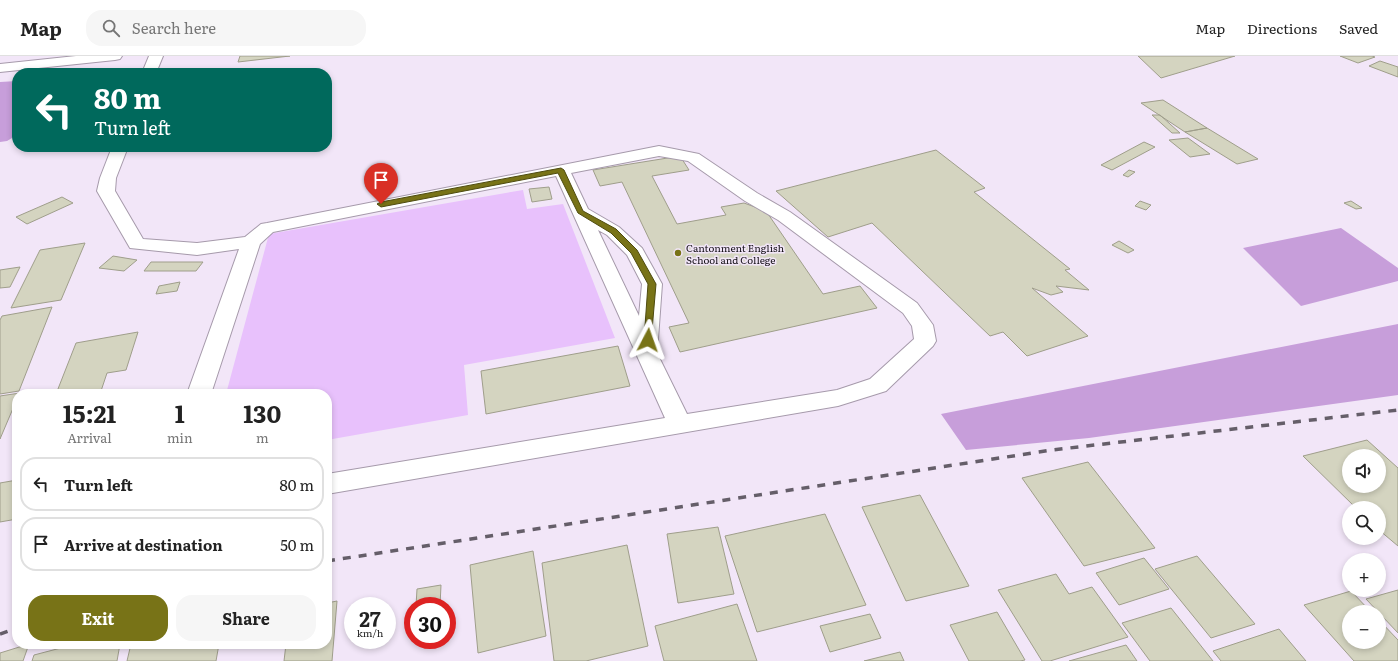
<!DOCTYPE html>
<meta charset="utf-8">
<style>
:root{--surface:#fff;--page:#f6f6f6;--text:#222;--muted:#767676;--line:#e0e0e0;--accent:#787317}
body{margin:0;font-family:Literata,serif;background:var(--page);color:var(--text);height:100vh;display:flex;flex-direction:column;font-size:15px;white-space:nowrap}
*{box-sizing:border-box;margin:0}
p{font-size:13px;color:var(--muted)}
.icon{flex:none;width:22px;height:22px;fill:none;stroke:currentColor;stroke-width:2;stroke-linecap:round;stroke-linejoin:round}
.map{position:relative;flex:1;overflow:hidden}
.panel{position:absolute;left:12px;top:333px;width:320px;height:260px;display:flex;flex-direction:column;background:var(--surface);border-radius:16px;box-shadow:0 2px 6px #0003}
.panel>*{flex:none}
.guide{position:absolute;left:12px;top:12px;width:320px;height:84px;border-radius:16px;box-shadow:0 2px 6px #0003;background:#00695c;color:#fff;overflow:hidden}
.buttons{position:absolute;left:1342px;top:393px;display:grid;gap:8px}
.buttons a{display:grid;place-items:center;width:44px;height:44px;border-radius:50%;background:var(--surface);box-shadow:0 2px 6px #0003;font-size:20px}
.speed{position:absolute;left:344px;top:541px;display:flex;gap:8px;font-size:20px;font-weight:700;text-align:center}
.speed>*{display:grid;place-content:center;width:52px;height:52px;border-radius:50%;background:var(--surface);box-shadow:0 2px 6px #0003;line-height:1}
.speed small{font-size:10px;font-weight:400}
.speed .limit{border:6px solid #d22;background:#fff;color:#111}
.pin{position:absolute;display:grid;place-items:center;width:34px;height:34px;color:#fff;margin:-41px -17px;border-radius:50% 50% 50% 0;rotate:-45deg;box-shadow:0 0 4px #0007}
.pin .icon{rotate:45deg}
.me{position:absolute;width:44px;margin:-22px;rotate:4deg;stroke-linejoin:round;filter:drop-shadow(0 0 3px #0008)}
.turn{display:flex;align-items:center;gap:14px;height:84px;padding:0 16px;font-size:18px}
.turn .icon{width:52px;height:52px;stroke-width:2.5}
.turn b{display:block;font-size:28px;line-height:34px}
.eta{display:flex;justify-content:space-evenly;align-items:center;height:68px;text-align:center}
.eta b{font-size:24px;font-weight:700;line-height:28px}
.action{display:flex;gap:8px;margin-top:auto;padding:8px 16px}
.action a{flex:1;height:46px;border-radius:16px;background:var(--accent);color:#fff;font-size:16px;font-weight:700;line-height:46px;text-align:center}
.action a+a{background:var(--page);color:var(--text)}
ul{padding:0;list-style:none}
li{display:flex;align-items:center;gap:12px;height:54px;margin:0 8px 6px;padding:0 8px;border:2px solid var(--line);border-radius:16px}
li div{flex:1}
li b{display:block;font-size:15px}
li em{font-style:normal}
header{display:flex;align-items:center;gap:24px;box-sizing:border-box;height:56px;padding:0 20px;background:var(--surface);border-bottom:1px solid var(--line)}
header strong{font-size:19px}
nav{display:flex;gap:22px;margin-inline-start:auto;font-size:14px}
.search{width:280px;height:36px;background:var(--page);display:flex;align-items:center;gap:10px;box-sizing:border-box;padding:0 14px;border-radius:16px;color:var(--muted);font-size:15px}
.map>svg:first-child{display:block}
</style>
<header>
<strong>Map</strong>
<div class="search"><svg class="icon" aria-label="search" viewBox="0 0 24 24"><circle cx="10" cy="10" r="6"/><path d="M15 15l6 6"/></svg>Search here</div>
<nav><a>Map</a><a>Directions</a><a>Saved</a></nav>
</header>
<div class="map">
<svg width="1398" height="605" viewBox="0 0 1398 605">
<rect width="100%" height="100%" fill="#f2e6f8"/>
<path fill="#e8c1fc" d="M523 134 527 153 563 148 615 282 464 309 468 359 327 384V338H226L269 178Z"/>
<path fill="#c79eda" d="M17 25V79L7 85 0 86V26Z
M1341 172 1398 212V225L1301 250 1243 192Z
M1398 268V339L1089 382 966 394 941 358Z"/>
<path fill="#d4d4c0" stroke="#9f9e8b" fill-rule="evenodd" d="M240 0H290L238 6Z
M1138 0H1235L1161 22Z
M1340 0H1372L1375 1 1358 7Z
M1380 5 1398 11V21L1369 10Z
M1163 44 1207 72 1185 76 1141 47Z
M1152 59H1160L1180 77H1172Z
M1207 72 1258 103 1237 108 1185 76Z
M1188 82 1210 98 1190 101 1169 84Z
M1144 86 1155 91 1112 114 1101 109Z
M936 94 985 132 974 136 1070 213 1065 214 1089 234 1056 230 1063 236 1051 239 1032 232 1088 280 1027 300 1003 276 990 280 872 167 828 181 776 135Z
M680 100 689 114 652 120 677 168 726 159 721 151 744 147 766 155 823 238 860 230 877 252 680 296 669 271 689 267 622 126 600 130 593 114Z
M1129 114 1135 116 1128 121 1123 119Z
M549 131 552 143 532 146 529 133Z
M62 141 73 147 27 168 16 161Z
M1140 145 1151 149 1146 154 1135 150Z
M1351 145 1362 152 1356 153 1344 147Z
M1119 185 1134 194 1128 197 1112 189Z
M85 187 61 244 11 252 40 194Z
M113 200 137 204 124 215 99 212Z
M151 206H203L196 215H144Z
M20 211 10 231 0 232V214Z
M180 226 177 235 156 238 159 230Z
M52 251 19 335 0 338V264L2 260Z
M138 276 126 314 107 317 100 338H56L76 287Z
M618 290 630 330 486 358 481 315Z
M20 337 17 338V343L0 383V340Z
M1367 384 1398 412V490L1379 474V452H1356L1303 400ZM1349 400H1379V430H1349Z
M1088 406 1155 492 1084 510 1022 422Z
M17 424V463L0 466V427Z
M920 439 969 530 906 545 862 451Z
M825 458 866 549 757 576 725 480Z
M718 471 734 538 678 547 667 478Z
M627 489 648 590 586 605H554L542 507Z
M533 495 546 580 478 597 470 509Z
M1197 500 1255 568 1211 582 1155 513Z
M1144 502 1169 533 1119 549 1096 517Z
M1056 518 1069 538 1092 531 1128 581 1050 605H1042L998 534Z
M441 529 440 550H416L417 533Z
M1398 534V577L1366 543Z
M1351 535 1371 556H1349V586H1379V564L1398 584V605H1354L1304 549Z
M337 545 332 605H284L286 588H327V547Z
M737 548 757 605H664L655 570Z
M1171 552 1213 605H1150L1122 567Z
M997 556 1025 604 1020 605H969L950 569Z
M870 558 881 582 830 596 820 570Z
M1279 573 1306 605H1221L1213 595Z
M29 588 23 605H0V597Z
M76 588H120L117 605H32L34 599Z
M131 588H219L216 605H127Z
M1126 589 1137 605H1069Z
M900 596 904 605H864Z"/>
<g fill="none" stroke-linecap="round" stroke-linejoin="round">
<g stroke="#a69aab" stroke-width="2">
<path id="minor" d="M76 0H122L120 3 115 4 0 16V8Z
M149 0H163L156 17H142Z
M659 90 699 98 757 137 790 156 917 247 933 269 936 285 933 290 886 335 838 350 327 438V418L665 362 556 120 273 176 260 188 211 338H187L239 193 197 199 130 192 97 135 100 122 112 91H128L116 122 115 135 143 183 197 187 245 181 261 168 267 167ZM659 100 688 105 745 145 778 164 903 257 912 270 914 283 870 323 837 334 687 358 657 297 662 228 642 192 619 171 588 153 571 117ZM598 174 607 179 627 199 642 228 639 260Z"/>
</g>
<use href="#minor" fill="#fff" fill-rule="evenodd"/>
<path stroke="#655e69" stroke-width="3.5" stroke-dasharray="8 8" stroke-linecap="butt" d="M327 505 1052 394 1398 354
M0 578 17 572"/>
</g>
<path fill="#787317" stroke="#4e4b0f" d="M561 112 564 114 583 155 616 173 637 194 656 228 651 286 648 287 644 284 648 228 631 197 611 177 578 157 558 117 381 151 377 148 381 146Z"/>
<circle fill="#787317" stroke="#f2e6f8" stroke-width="1.5" cx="678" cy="197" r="4"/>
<g text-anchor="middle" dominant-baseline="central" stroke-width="3" stroke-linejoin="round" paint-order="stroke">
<g font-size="10" fill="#110d13" stroke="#f2e6f8" text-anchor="start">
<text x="686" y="191">Cantonment English<tspan x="686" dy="12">School and College</tspan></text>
</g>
</g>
</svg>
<div class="buttons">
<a><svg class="icon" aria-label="sound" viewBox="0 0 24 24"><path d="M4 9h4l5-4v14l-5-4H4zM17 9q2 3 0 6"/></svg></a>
<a><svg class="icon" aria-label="search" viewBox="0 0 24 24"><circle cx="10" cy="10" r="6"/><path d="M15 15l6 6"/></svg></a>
<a>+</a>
<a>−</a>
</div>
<div class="speed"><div>27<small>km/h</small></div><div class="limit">30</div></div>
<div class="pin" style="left:381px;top:148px;background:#d93025"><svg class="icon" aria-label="arrive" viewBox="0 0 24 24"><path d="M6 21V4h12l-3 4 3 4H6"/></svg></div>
<svg class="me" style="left:648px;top:284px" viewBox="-20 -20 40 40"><path d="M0-17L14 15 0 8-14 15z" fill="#787317" stroke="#fff" stroke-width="4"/></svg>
<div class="guide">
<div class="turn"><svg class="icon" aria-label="left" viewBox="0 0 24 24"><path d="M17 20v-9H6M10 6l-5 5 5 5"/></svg><div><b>80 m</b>Turn left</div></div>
</div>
<section class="panel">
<div class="eta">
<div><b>15:21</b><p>Arrival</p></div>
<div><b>1</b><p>min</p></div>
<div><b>130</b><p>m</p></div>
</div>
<ul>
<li><svg class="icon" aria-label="left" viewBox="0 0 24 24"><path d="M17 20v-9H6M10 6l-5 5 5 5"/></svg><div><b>Turn left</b></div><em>80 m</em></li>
<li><svg class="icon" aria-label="arrive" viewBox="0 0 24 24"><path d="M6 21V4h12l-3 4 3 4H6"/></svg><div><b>Arrive at destination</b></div><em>50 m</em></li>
</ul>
<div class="action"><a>Exit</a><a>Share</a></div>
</section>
</div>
